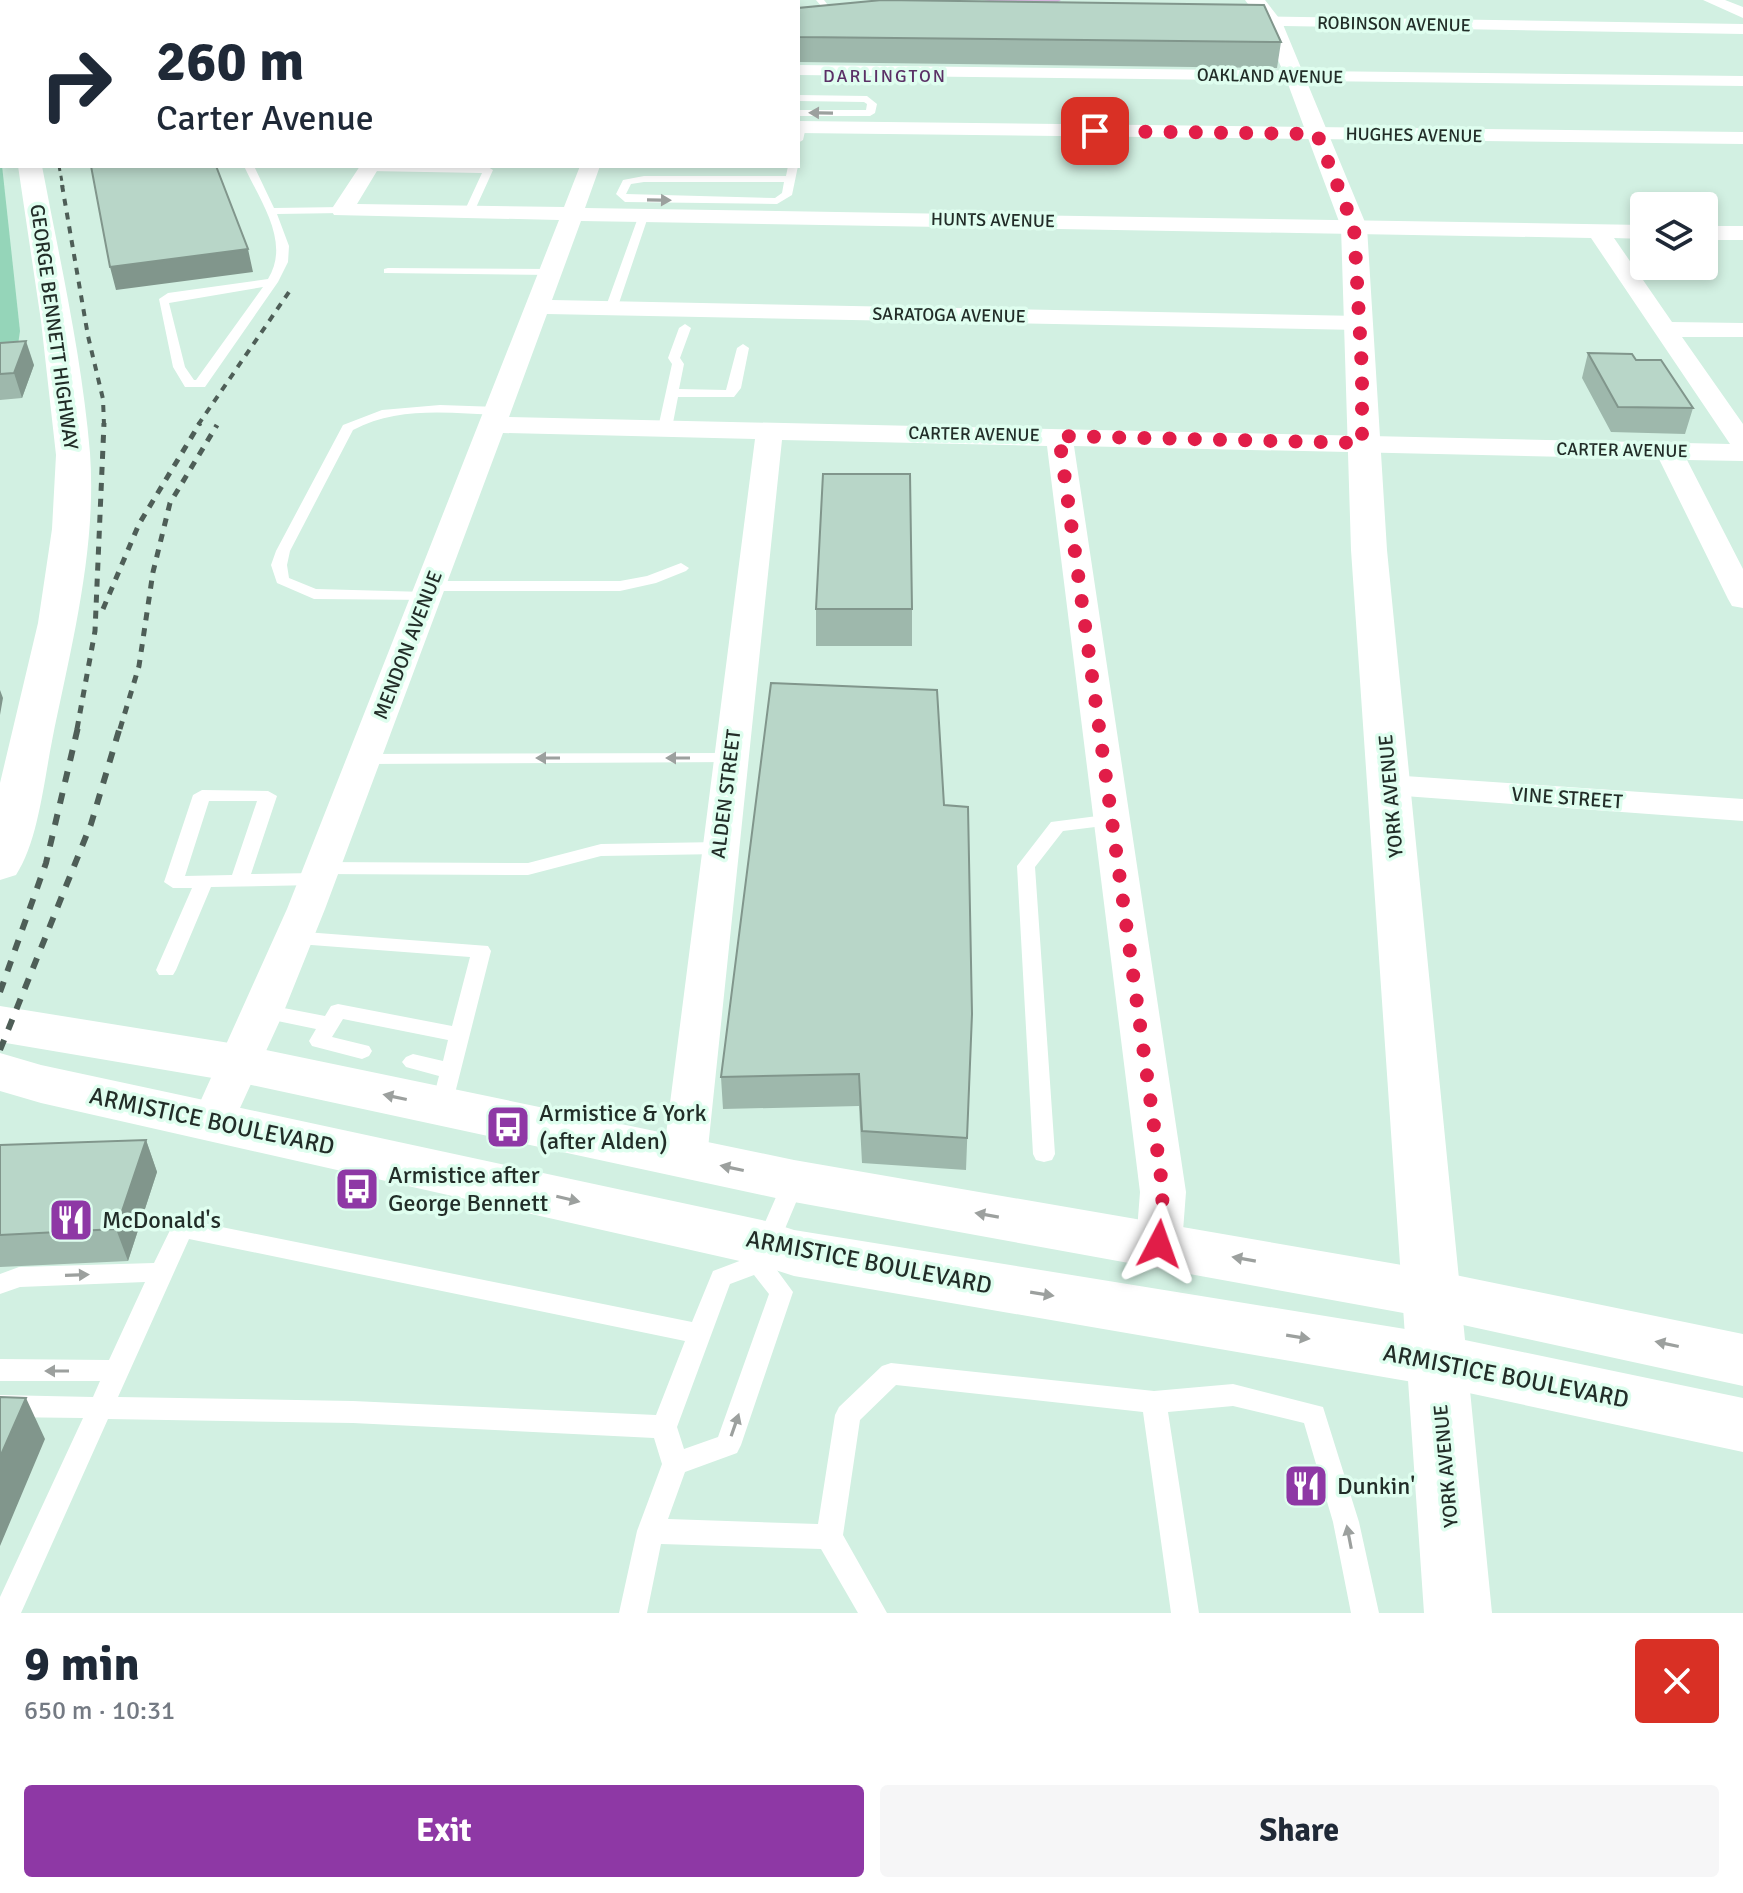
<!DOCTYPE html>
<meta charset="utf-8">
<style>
:root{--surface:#fff;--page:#f6f6f7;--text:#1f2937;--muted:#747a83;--accent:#8e38a5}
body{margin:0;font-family:Signika,sans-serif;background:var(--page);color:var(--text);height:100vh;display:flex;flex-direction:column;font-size:30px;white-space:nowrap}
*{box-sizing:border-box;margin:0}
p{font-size:26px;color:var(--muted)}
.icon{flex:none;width:44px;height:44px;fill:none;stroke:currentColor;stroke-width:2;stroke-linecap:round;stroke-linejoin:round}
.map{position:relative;height:1613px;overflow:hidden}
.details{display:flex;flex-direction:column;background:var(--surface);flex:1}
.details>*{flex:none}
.top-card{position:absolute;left:0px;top:0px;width:800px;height:168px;box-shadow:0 4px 12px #0003;background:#fff;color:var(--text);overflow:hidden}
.tools{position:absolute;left:1630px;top:192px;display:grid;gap:16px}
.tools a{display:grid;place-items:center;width:88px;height:88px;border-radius:8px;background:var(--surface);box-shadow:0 4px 12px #0003;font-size:40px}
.pin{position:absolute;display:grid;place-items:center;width:68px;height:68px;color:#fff;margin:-34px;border-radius:16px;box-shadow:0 4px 12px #0006}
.me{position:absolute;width:88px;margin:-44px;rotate:4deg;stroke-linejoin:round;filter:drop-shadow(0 0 6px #0008)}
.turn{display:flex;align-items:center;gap:28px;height:168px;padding:0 24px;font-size:36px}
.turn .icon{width:104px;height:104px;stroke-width:2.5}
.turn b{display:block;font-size:56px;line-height:68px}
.round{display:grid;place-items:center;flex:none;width:84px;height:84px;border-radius:8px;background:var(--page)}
.headline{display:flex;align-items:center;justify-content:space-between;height:136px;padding:0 24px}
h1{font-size:48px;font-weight:800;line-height:60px}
.button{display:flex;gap:16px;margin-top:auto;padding:16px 24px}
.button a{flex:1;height:92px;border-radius:8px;background:var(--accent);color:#fff;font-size:32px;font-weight:800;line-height:92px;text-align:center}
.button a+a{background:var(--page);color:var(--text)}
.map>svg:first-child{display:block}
</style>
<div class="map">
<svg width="1743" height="1613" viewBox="0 0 1743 1613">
<rect width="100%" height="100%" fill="#d2f0e2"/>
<path fill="#95d5b9" d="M0 147 20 331 16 359 0 360Z"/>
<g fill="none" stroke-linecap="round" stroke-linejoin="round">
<path fill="#fff" fill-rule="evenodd" d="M201 0H229L231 2H199Z
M816 0H824L840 21H834Z
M798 95 867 96 877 104 875 113 870 116H798V110H866L867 104 864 102 798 101Z
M801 124 806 127 803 140 798 143V125Z
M244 166H254L274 208 342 207 347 210 342 213 277 214 289 246 288 262 278 282 205 387H185L173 367 159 299 168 293 268 279C291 242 260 201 244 166ZM263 287 196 380H194L185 367 169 303Z
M365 166 488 167 493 170 474 212 469 215 464 212 482 173 369 171 365 170Z
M788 166H798L792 195 777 204 625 202 616 194 623 180 644 176H786ZM644 182H784L782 193 775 198 626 194 631 184Z
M640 212 649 214 617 309 607 312 605 309Z
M388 268 552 269 558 272 552 275 384 273V269Z
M685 324 691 328 680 358 684 364 679 389 726 390 737 348 743 344 749 348 741 388 734 397H678L672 428 665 432 658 428 672 364 668 358 679 328Z
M440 405 498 407 505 411 498 415C449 413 398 406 353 430L290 551 287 565 289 578 316 589 426 592 431 594 434 597 431 600 314 599 277 583 271 565 276 551 343 425 382 410Z
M681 563 689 568 686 571 656 583 620 591H430L422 586 430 581H620L647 576Z
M730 753 739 758 736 762 364 764 355 759 364 754Z
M202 790 268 791 277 796 251 874 316 873 311 868 320 862 528 863 601 844 720 842 729 848 720 854 601 856 528 875 320 874 325 879 316 885 211 887 176 970 173 975H159L156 970 192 888H173L164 882 193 795ZM209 801H257L232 875 185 876Z
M1113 814 1122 820 1119 824 1063 831 1035 867 1055 1154 1052 1160 1044 1162 1036 1160 1033 1154 1017 866 1051 822Z
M292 931 488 946 491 951 450 1113 442 1115 434 1113 431 1107 439 1076 406 1067 402 1062 406 1057 413 1054 443 1061 448 1040 343 1019 332 1037 369 1046 372 1051 369 1056 362 1059 312 1046 309 1041 316 1029 263 1018 256 1016 253 1011 256 1006 263 1004 325 1016 331 1006 338 1004 452 1026 470 957 285 943 282 938 285 933Z
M794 1172 802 1175 805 1181 771 1262 793 1292 741 1445 737 1453 685 1472 668 1519 818 1524 835 1415 839 1407 882 1366 891 1363 1154 1391 1233 1384 1323 1407 1359 1522 1379 1613H1351L1333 1522 1304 1423 1233 1406 1168 1412 1199 1613H1171L1143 1412 896 1385 860 1420 843 1535 887 1613H858L821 1549 661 1544 647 1613H619L637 1531 662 1464 654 1438 353 1423 108 1419 21 1613H0V1597L83 1418 0 1417V1395L93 1397 100 1381H0V1359L109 1360 145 1282 20 1287 0 1294V1274L19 1267 154 1263 174 1222 182 1219 692 1322 713 1271 750 1257 783 1181 786 1175ZM189 1239 685 1341 656 1415 353 1401 118 1397ZM754 1275 769 1294 718 1437 684 1449 677 1427 730 1284Z"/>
<path fill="#fff" fill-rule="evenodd" d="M359 0H375V2H359Z
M1703 0H1725L1743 7V18Z
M1235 16 1743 24V34L1229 25 1227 21Z
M798 65 1743 76V86L798 75Z
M798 121 1743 132V144L798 133Z
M360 166H380L357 204 564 207 580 166H600L585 208 1644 225V239L1614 238 1672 322 1743 323V337H1682L1743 424V461L1687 460 1743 569V608L1732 606 1728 599 1659 459 1074 446 1186 1192 1182 1244 1175 1257 1159 1263 1143 1257 1136 1244 1140 1192 1047 446 782 440 707 1158 701 1170 685 1175 669 1170 663 1158 755 439 503 433 325 909 282 1016 229 1132 214 1136 199 1132 192 1120 287 909 559 220 334 215 331 210ZM581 221 1591 238 1730 444 509 417 547 314 1359 330 1368 328 1371 323 1368 318 1359 316 552 300Z
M1704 226H1743V240H1704Z
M1390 775 1743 799V821L1377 794 1372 786 1377 778Z"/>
<path fill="#fff" fill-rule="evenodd" d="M1245 0H1265L1282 22 1367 227 1387 550 1492 1613H1424L1351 550 1341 227 1285 76 1262 23Z"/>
<path fill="#fff" fill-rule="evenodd" d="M23 0H43L44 2H24Z
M18 166H42C60 261 82 357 90 453 97 549 71 648 52 741 44 781 38 842 16 875L0 880V783L38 623 52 529 56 455 41 321Z
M0 1006 242 1045 794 1160 1431 1270 1743 1334V1386L1431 1318 794 1202 242 1083 0 1042Z
M0 1053 41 1065 766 1221 794 1230 1436 1334 1743 1398V1452L1436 1386 794 1276 766 1267 41 1103 0 1091Z"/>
<path fill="#d4b5dd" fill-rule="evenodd" d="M989 0H1061L1051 6 969 14 959 8 962 4Z
M0 55H2V69H0Z"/>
<path stroke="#4e5e57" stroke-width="3" stroke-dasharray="5 5" stroke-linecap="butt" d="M59 166 63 187"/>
<path stroke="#4e5e57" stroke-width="4" stroke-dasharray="7 7" stroke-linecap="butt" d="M62 185 88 336 103 399 104 425
M198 425 289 292"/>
<path stroke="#4e5e57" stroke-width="5" stroke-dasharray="8 8" stroke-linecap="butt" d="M103 609 139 524 200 423
M77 729 95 631 104 423
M120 729 139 666 153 572 170 503 217 425"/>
<path stroke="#4e5e57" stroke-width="6" stroke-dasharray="11 11" stroke-linecap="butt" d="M0 992 46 863 78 727
M0 1050 91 824 120 727"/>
</g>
<path fill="#9eb8ac" d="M89 0H152L153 2H92Z
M798 8 1281 42 1277 68 798 62Z
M0 343 34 365 22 398 0 400Z
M1588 353 1636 360 1693 408 1685 434 1611 432 1582 378Z
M816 609H912V646H816Z
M944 805 972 1014 966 1170 862 1163 859 1106 723 1109 721 1077Z
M146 1140 157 1172 128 1261 0 1267V1145Z"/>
<path fill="#81968c" d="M248 249 253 272 116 290 110 267Z
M26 341 34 365 22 398 14 373Z
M0 690 3 698 0 715Z
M146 1140 157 1172 128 1261 116 1229Z
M26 1398 45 1439 0 1546V1457Z"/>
<path fill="#b8d6c8" stroke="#81968c" stroke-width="2" d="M115 0H152L153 2H119Z
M253 0H307V2H253Z
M882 0 1264 5 1281 42 798 37V8Z
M91 166H216L248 249 110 267Z
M26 341 14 373 0 374V343Z
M1588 353 1632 354 1636 360H1661L1693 408 1618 407Z
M823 474H910L912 609H816Z
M771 683 937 690 944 805 968 807 972 1014 967 1138 862 1131 859 1074 721 1077Z
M146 1140 116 1229 0 1235V1145Z
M0 1397 26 1398 0 1457Z"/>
<defs><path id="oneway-solid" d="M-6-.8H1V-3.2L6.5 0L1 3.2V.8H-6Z" transform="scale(2)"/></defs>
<g fill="#9ca09e">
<use href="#oneway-solid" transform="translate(821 113) rotate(-179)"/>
<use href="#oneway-solid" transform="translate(659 200) rotate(1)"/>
<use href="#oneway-solid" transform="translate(548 758) rotate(180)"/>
<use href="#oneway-solid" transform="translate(678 758) rotate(-180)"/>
<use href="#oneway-solid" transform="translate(395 1097) rotate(-168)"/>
<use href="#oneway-solid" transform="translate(732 1168) rotate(-168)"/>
<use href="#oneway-solid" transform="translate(568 1199) rotate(13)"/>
<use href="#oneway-solid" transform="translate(987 1215) rotate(-170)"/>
<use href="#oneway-solid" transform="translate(1244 1259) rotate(-170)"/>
<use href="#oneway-solid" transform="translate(77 1275) rotate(-2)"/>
<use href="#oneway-solid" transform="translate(1042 1294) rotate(9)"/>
<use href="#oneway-solid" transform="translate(1298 1337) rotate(9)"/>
<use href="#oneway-solid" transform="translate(1667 1344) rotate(-168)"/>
<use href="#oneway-solid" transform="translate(57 1371) rotate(-180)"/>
<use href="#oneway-solid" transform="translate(735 1425) rotate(-71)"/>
<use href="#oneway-solid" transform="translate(1349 1537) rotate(-101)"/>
</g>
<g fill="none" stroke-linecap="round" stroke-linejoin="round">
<path stroke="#e11d48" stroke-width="14" stroke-dasharray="0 25.2" d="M1095 131 1317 134 1354 227 1362 371V443L1059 436 1163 1192 1159 1244"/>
</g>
<defs>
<g id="bus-square" transform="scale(2.3)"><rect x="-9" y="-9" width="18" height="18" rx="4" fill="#8e38a5" stroke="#dffeef"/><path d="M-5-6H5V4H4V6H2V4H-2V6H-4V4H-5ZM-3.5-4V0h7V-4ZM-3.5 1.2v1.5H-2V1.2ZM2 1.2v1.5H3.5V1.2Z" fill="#fff"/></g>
<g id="restaurant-square" transform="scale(2.3)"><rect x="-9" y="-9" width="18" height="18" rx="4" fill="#8e38a5" stroke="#dffeef"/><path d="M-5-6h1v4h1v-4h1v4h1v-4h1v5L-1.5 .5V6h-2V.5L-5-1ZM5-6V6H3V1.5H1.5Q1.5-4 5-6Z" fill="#fff"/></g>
</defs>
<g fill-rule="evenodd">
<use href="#bus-square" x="508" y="1127"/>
<use href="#bus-square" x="357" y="1189"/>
<use href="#restaurant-square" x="71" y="1220"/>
<use href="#restaurant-square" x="1306" y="1486"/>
</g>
<g text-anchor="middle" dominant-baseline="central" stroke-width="7" stroke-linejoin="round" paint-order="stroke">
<g font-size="18" fill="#222d28" stroke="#dffeef">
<text transform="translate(1394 24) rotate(1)">ROBINSON AVENUE</text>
<text transform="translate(1270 76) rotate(1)">OAKLAND AVENUE</text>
<text transform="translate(1414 135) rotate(1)">HUGHES AVENUE</text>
<text transform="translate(993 220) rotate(1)">HUNTS AVENUE</text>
<text transform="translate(949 315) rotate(1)">SARATOGA AVENUE</text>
<text transform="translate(974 434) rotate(1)">CARTER AVENUE</text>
<text transform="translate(1622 450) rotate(1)">CARTER AVENUE</text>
</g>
<g font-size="18" letter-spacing="2" fill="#5b3066" stroke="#dffeef">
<text x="885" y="76">DARLINGTON</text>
</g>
<g font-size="20" fill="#222d28" stroke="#dffeef">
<text transform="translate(54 327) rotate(82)">GEORGE BENNETT HIGHWAY</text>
<text transform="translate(408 645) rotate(-69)">MENDON AVENUE</text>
<text transform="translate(726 794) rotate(-83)">ALDEN STREET</text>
<text transform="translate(1391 796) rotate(-95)">YORK AVENUE</text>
<text transform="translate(1567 798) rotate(4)">VINE STREET</text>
<text transform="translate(1446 1466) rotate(-95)">YORK AVENUE</text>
</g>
<g font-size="24" fill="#222d28" stroke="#dffeef" text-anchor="start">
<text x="539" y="1113">Armistice &amp; York<tspan x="539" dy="28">(after Alden)</tspan></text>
<text x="388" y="1175">Armistice after<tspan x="388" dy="28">George Bennett</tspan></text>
<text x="102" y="1220">McDonald's</text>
<text x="1337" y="1486">Dunkin'</text>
</g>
<g font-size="24" fill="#222d28" stroke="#dffeef">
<text transform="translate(212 1121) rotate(12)">ARMISTICE BOULEVARD</text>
<text transform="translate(869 1262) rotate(11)">ARMISTICE BOULEVARD</text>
<text transform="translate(1506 1376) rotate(11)">ARMISTICE BOULEVARD</text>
</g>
</g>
</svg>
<div class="tools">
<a><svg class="icon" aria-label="layers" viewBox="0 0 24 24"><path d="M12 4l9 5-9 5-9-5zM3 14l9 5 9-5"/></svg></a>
</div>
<div class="pin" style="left:1095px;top:131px;background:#d93025"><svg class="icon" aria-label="arrive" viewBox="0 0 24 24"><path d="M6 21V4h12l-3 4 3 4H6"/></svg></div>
<svg class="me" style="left:1159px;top:1244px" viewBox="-20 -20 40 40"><path d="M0-17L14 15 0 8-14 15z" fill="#e11d48" stroke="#fff" stroke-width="4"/></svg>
<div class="top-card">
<div class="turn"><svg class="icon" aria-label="right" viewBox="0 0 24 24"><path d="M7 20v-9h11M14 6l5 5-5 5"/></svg><div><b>260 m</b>Carter Avenue</div></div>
</div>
</div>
<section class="details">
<div class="headline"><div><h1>9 min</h1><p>650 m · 10:31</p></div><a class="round" style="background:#d93025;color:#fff"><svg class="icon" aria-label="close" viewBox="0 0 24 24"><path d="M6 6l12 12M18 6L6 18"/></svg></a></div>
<div class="button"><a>Exit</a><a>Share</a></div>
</section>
